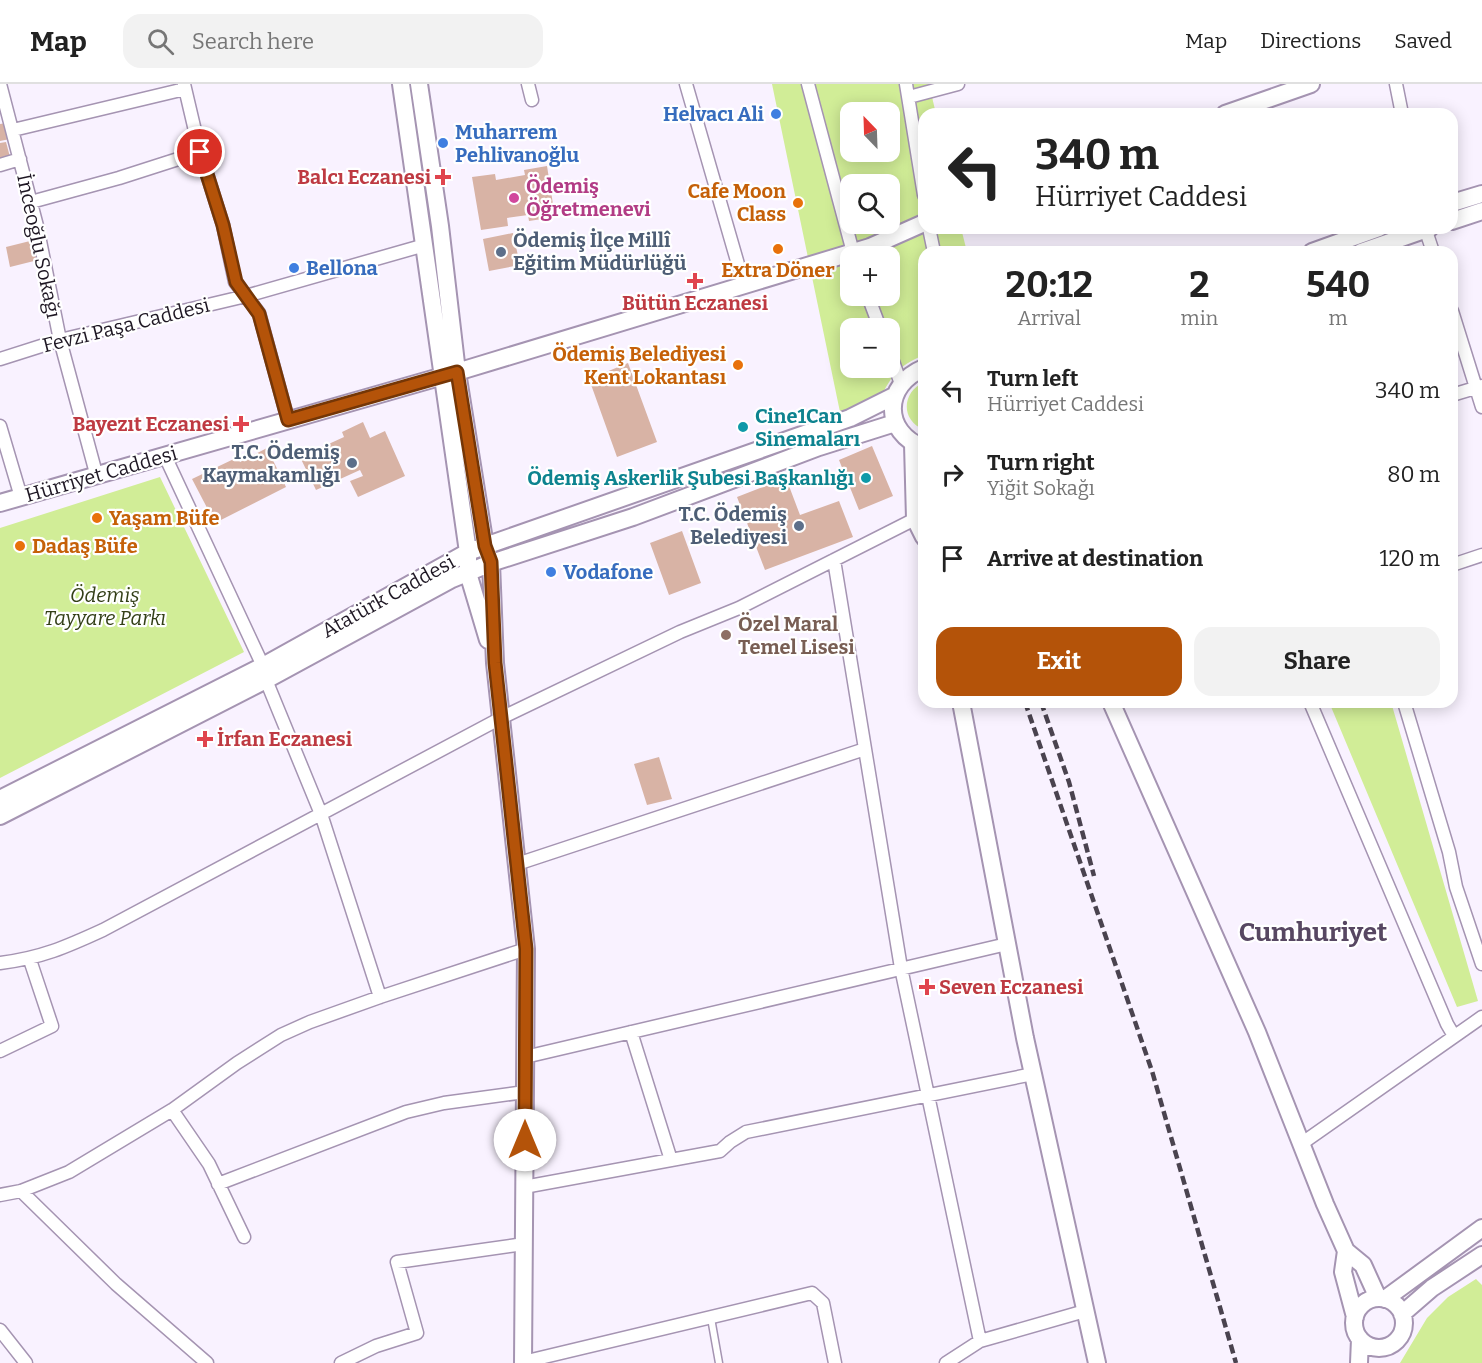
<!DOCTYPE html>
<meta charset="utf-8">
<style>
:root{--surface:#fff;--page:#f2f2f2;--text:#222;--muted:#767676;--line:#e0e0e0;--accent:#b45309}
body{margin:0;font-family:Bitter,serif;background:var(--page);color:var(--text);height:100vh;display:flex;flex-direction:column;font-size:22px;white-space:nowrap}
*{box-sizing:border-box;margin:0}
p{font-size:20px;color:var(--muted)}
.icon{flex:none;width:33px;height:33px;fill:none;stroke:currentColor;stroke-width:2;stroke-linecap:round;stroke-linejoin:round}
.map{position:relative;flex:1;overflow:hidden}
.details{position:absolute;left:918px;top:162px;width:540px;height:462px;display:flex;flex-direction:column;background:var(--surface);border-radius:18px;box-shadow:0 3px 15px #0003}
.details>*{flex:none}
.hud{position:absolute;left:918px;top:24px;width:540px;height:126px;border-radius:18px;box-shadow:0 3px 15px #0003;background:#fff;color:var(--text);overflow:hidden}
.needle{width:39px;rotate:337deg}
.controls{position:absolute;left:840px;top:18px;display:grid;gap:12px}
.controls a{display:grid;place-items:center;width:60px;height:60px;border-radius:12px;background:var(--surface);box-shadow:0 3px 15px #0003;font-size:30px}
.pin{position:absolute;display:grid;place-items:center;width:51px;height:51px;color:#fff;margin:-26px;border:3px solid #fff;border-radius:50%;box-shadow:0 2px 6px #0007}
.me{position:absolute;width:66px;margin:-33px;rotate:0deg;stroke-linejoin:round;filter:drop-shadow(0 0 4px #0008)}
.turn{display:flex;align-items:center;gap:21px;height:126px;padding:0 18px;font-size:27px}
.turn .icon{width:78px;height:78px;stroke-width:2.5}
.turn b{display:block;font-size:42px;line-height:51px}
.eta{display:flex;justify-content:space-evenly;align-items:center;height:102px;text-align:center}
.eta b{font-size:36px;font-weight:700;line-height:42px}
.primary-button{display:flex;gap:12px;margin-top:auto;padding:12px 18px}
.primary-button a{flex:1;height:69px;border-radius:18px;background:var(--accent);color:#fff;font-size:24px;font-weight:700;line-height:69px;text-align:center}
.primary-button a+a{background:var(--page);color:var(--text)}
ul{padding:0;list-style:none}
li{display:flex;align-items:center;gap:18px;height:84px;padding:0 18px}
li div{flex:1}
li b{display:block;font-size:22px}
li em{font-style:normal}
header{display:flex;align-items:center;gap:36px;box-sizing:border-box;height:84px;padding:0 30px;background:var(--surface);border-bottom:2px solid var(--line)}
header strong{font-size:28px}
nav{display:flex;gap:33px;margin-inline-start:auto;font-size:21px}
.search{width:420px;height:54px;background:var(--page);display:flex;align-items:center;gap:15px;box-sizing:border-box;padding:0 21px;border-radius:18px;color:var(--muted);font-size:22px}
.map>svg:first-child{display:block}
</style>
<header>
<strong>Map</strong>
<div class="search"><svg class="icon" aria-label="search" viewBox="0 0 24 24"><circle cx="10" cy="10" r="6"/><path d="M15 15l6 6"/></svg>Search here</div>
<nav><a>Map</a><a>Directions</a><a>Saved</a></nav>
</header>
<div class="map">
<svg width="1482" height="1279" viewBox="0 0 1482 1279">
<rect width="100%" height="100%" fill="#f9f2ff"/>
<path fill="#d1ed97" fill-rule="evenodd" d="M772 0H929L936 30H924V144H961L967 168H924V271C898 282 893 290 880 314L840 328ZM850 28H890V68H850ZM850 100H890V140H850ZM850 172H890V212H850ZM850 244H890V284H850Z
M924 298V346C900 336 902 308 924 298Z
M160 393 244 568 0 694V444Z
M1329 618H1391L1478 917 1457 923Z
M1476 1195 1482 1201V1279H1400L1427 1234 1448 1213Z"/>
<path fill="#d8b3a5" d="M7 39 10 55 0 57V40Z
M6 58 10 73 0 75V59Z
M547 82 555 133 529 137 528 131 507 134 508 142 481 146 472 93 495 90 496 96 525 91 524 86Z
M513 149 520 181 489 187 483 155Z
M34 156 38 176 10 183 6 163Z
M628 279 657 358 617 373 589 295Z
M363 338 370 354 385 347 405 392 358 413 350 397 363 392 360 386 316 406 300 373 344 353 342 348Z
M872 362 893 412 859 426 839 376Z
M267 364 286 403 215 439 192 395 238 373 240 378Z
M786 394 800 431 839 417 853 453 765 486 737 413Z
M682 447 701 499 669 511 650 459Z
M659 673 672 715 647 721 634 680Z"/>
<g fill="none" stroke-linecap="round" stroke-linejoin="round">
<g stroke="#a594b2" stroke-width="9">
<path id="lane" d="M711 1234 719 1279"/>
</g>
<g stroke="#a594b2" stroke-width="15">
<path id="street" d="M0 0 37 142 60 256 97 393
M184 0 200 68 223 141 235 198 259 229 288 336
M528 0 532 16
M686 0 744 201
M808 0 854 172
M906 0 924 111
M1396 0 1402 30
M909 13 958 0
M13 46 185 5
M0 81 20 75
M31 118 119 94 200 68
M929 144 934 168
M1425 144 1433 168
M868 212 880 244
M1452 227 1482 323
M890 269 901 300
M0 275 60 256 246 212 425 161
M1452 311 1482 302
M0 342 21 413
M165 372 263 582
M834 476 901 884 980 1257
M1452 481 1482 471
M266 596 321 730 380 913
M1310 618 1447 940 1454 952
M1404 618 1449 768 1456 803 1482 880
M517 780 865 665
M0 879C41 874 66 863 103 846L501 634 680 548 739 524 915 435
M631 948 671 1076
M0 967 52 942 30 876
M525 973 1007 860
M172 1026 209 1080 244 1153
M1301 1060 1482 933
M218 1100 406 1028 444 1019 525 1008
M524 1103 720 1067 730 1058 746 1048 1033 990
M21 1107 116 1200 207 1279
M0 1111 21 1107 69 1088 172 1026 237 979 281 951 310 938 380 913 526 865
M0 1246 26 1279
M523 1278 812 1209 823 1219 835 1279
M341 1279 376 1262 417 1249 397 1178 524 1160
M946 1279 980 1257 1085 1227"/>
</g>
<g stroke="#a594b2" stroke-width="20">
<path id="secondary" d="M401 0 468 468V489L488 556
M419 0 440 142 457 288 485 462 491 479 495 579 526 865 523 1279
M1225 30 1311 0
M1452 119 1482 110
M1452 137 1482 127
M1312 168 1379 144
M1361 168 1430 144
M924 284C883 301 882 348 924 364
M913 360 915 435 924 453
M0 419 457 288 870 163 924 139
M961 618 1025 954 1097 1279
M1111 618 1257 948 1325 1120 1346 1167 1363 1181 1378 1214
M0 715 263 582 468 468 850 334 894 312
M0 732 266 596 452 495 491 479 633 433 819 363 895 339
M1346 1167 1343 1188 1355 1233
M1354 1239a25 25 0 1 1 50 0a25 25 0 1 1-50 0Z
M1385 1215 1482 1144
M1402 1230 1432 1204 1482 1171
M1359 1279 1360 1255"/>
</g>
<use href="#lane" stroke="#fff" stroke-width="6"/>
<use href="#street" stroke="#fff" stroke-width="12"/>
<use href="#secondary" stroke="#fff" stroke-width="16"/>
<path stroke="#4a434f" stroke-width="4.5" stroke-dasharray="9 4.5" stroke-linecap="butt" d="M1025 618 1152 987 1236 1279
M1041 618 1069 698 1094 792"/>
</g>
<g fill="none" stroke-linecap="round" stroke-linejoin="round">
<g stroke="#753606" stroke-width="15">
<path id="route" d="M200 68 223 141 236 198 259 230 288 336 457 288 485 462 491 478 495 579 526 865 525 1056"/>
</g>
<use href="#route" stroke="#b45309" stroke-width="10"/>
</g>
<g fill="#3f7fe0" stroke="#fff" stroke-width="2">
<circle cx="776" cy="30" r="6"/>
<circle cx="443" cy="59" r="6"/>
<circle cx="294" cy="184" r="6"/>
<circle cx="551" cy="488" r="6"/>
</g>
<g fill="#e0444e" stroke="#fff" stroke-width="2">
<path d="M440 84h6v6h6v6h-6v6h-6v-6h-6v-6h6z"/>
<path d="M692 188h6v6h6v6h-6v6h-6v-6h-6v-6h6z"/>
<path d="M238 331h6v6h6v6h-6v6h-6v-6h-6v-6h6z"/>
<path d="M202 646h6v6h6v6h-6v6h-6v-6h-6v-6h6z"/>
<path d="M924 894h6v6h6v6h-6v6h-6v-6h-6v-6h6z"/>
</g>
<circle fill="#d1479c" stroke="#fff" stroke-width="2" cx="514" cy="114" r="6"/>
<g fill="#e8710a" stroke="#fff" stroke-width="2">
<circle cx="798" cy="119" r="6"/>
<circle cx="778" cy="165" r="6"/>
<circle cx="738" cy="281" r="6"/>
<circle cx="97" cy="434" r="6"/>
<circle cx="20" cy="462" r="6"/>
</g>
<g fill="#5c6f8a" stroke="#fff" stroke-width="2">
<circle cx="501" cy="168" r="6"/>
<circle cx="352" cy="379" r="6"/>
<circle cx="799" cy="442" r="6"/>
</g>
<g fill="#0f9aa8" stroke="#fff" stroke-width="2">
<circle cx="743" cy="343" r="6"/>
<circle cx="866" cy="394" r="6"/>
</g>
<circle fill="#8d6e63" stroke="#fff" stroke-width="2" cx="726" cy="551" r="6"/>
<g text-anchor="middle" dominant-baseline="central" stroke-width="4.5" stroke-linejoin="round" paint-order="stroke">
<g font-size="20" font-weight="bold" fill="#366cbe" stroke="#fff" text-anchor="start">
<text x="764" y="30" text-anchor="end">Helvacı Ali</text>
<text x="455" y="48">Muharrem<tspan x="455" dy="23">Pehlivanoğlu</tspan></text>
<text x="306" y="184">Bellona</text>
<text x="563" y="488">Vodafone</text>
</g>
<g font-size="20" font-weight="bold" fill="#be3a42" stroke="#fff" text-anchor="end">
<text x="431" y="93">Balcı Eczanesi</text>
<text x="695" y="219" text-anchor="middle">Bütün Eczanesi</text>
<text x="229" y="340">Bayezıt Eczanesi</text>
<text x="217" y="655" text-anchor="start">İrfan Eczanesi</text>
<text x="939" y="903" text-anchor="start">Seven Eczanesi</text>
</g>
<g font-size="20" font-weight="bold" fill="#b23c85" stroke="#fff" text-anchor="start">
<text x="526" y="102">Ödemiş<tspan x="526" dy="23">Öğretmenevi</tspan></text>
</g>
<g font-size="20" font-weight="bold" fill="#c56008" stroke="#fff" text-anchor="end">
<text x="786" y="107">Cafe Moon<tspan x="786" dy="23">Class</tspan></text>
<text x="778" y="186" text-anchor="middle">Extra Döner</text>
<text x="726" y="270">Ödemiş Belediyesi<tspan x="726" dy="23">Kent Lokantası</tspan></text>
<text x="109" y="434" text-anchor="start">Yaşam Büfe</text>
<text x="32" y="462" text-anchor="start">Dadaş Büfe</text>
</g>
<g font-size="20" font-weight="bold" fill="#4e5e75" stroke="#fff" text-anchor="end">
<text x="513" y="156" text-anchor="start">Ödemiş İlçe Millî<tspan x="513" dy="23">Eğitim Müdürlüğü</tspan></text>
<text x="340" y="368">T.C. Ödemiş<tspan x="340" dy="23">Kaymakamlığı</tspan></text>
<text x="787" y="430">T.C. Ödemiş<tspan x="787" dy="23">Belediyesi</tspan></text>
</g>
<g font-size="20" fill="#1e1723" stroke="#fff">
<text transform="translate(39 162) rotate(78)">İnceoğlu Sokağı</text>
<text transform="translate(126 241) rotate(-14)">Fevzi Paşa Caddesi</text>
<text transform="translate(101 390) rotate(-16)">Hürriyet Caddesi</text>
<text transform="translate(388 512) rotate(-29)">Atatürk Caddesi</text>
</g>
<g font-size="20" font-weight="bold" fill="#0d838f" stroke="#fff" text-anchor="start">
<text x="755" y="332">Cine1Can<tspan x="755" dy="23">Sinemaları</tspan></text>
<text x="854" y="394" text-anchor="end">Ödemiş Askerlik Şubesi Başkanlığı</text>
</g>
<g font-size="20" font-style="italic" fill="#333f17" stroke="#fff">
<text x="105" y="511">Ödemiş<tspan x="105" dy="23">Tayyare Parkı</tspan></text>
</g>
<g font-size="20" font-weight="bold" fill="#785e54" stroke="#fff" text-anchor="start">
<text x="738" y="540">Özel Maral<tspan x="738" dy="23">Temel Lisesi</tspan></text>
</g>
<g font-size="26" font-weight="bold" fill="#574762" stroke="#fff">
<text x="1313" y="848">Cumhuriyet</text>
</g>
</g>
</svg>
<div class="controls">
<a><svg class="needle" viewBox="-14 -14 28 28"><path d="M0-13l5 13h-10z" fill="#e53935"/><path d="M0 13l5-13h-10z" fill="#767676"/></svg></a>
<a><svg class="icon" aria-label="search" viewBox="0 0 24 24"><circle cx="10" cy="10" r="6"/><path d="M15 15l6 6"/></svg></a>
<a>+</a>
<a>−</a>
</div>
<div class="pin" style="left:200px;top:68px;background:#d93025"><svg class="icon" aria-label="arrive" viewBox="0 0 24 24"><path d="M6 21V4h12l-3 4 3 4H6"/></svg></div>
<svg class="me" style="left:525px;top:1056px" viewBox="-20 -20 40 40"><circle r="19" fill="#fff"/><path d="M0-13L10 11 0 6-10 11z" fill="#b45309"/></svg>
<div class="hud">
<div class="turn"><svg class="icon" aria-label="left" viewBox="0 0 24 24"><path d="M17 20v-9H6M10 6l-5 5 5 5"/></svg><div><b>340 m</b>Hürriyet Caddesi</div></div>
</div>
<section class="details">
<div class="eta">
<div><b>20:12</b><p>Arrival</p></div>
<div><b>2</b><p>min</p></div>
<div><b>540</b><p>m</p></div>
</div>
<ul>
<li><svg class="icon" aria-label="left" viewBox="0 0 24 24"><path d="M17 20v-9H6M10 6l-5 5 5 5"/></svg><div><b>Turn left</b><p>Hürriyet Caddesi</p></div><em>340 m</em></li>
<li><svg class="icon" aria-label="right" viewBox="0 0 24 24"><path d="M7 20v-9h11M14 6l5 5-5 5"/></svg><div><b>Turn right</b><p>Yiğit Sokağı</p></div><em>80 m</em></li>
<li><svg class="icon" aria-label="arrive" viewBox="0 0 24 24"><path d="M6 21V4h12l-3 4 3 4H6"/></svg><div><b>Arrive at destination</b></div><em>120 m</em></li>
</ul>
<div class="primary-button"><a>Exit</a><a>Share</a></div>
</section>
</div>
